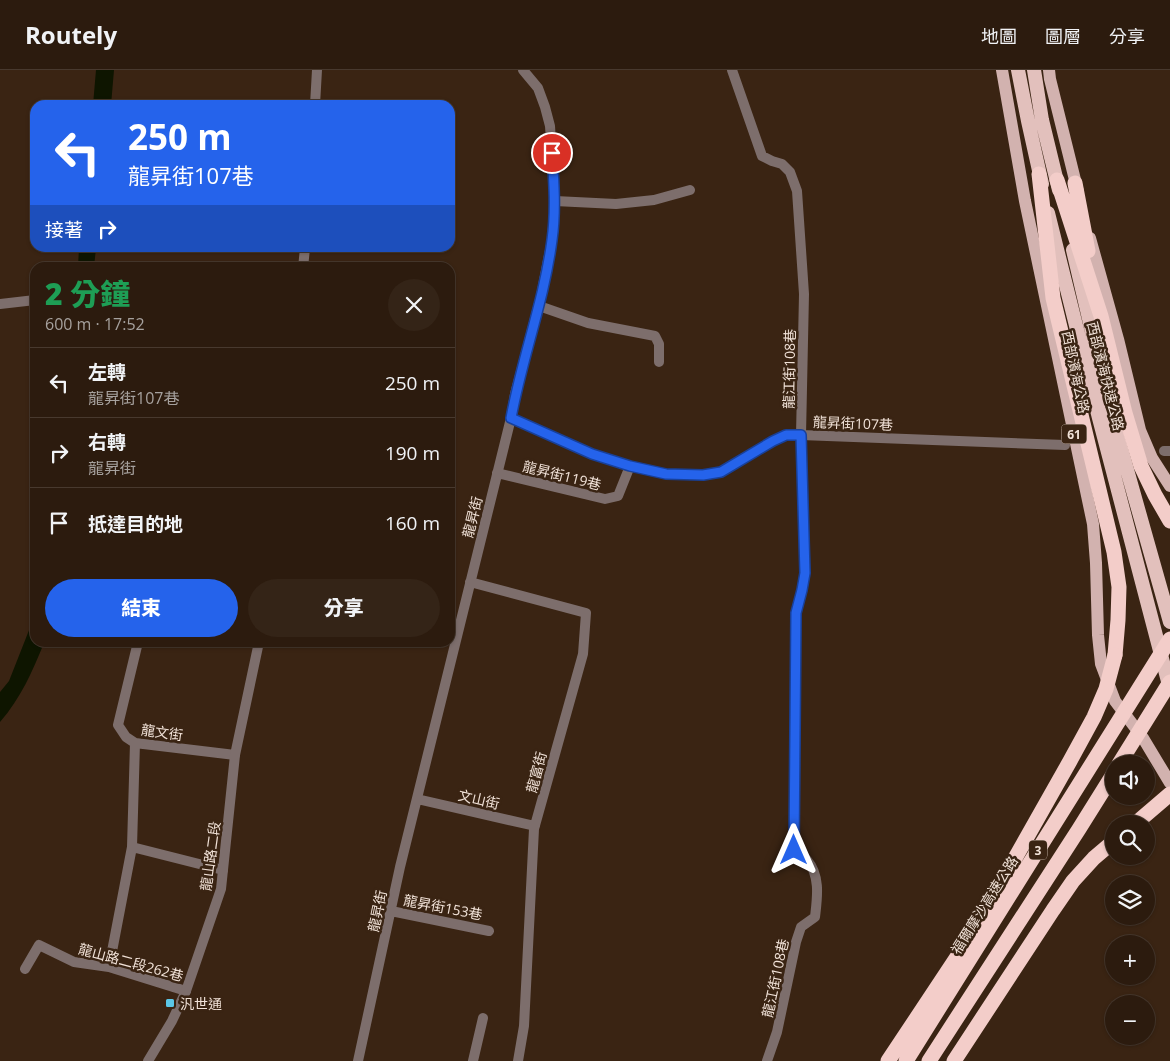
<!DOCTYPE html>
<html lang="zh-TW">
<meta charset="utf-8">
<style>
:root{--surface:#2c1b0e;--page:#342417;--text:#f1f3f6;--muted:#a6a19e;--line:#48392e;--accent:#2563eb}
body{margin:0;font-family:"Open Sans","Noto Sans TC",sans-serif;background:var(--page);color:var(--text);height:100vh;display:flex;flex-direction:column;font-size:19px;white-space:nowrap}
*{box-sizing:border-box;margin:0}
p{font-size:16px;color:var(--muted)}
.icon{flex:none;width:28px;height:28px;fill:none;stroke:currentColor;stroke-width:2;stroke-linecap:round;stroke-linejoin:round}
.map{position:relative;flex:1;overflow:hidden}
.sheet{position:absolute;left:30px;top:192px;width:425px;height:385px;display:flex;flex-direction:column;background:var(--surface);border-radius:15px;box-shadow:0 1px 4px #0004,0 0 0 1px var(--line)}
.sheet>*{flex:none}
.guide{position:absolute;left:30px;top:30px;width:425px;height:152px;border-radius:15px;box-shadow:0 1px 4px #0004,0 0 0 1px var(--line);background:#2563eb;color:#fff;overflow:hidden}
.controls{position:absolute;left:1105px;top:685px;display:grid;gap:10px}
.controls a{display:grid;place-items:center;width:50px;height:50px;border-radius:50%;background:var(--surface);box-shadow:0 1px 4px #0004,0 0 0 1px var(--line);font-size:25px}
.pin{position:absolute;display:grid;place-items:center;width:42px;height:42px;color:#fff;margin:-21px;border:2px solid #fff;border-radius:50%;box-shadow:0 1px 5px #0007}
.me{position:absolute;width:55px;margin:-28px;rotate:0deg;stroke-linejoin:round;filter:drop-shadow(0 0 4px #0008)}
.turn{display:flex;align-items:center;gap:18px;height:105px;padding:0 15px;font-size:22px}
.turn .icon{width:65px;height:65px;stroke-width:2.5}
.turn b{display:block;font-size:35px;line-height:42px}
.then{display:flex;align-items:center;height:48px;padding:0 15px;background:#0003;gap:10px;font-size:19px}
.round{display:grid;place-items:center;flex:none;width:52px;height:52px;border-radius:26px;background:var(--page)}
.summary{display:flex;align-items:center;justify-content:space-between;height:85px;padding:0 15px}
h1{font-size:30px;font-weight:800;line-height:38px;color:#1e9e55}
.action{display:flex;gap:10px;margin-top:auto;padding:10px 15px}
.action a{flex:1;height:58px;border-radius:30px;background:var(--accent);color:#fff;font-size:20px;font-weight:800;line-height:58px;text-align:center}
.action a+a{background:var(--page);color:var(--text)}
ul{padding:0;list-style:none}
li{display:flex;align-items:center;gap:15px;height:70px;padding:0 15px;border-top:1px solid var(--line)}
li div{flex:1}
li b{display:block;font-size:19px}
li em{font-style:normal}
header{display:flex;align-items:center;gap:30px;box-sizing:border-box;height:70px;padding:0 25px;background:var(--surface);border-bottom:1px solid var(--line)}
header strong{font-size:24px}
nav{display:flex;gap:28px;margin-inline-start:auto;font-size:18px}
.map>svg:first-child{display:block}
</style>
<header>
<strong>Routely</strong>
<nav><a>地圖</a><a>圖層</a><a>分享</a></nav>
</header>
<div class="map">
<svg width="1170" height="991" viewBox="0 0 1170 991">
<rect width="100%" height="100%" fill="#3a2413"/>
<path fill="#0e1500" d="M96 0H114L111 35H93Z
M79 178H96L94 197H78Z
M35 545V572L44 573C32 602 21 628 0 652V622L9 611Z"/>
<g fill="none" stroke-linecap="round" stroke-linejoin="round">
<path stroke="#7d6e6c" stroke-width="10" d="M732 0 762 86 772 91 782 94 790 102 797 121 804 224 801 365 805 503 802 520 796 543 794 780C798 783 803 786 807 790 821 806 817 829 815 847L801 857 796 872 777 962 767 991
M555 131 616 134 654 130 690 120
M0 234 35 230
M539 236 588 253 655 266 659 274V292
M511 348 592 384 630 396 666 404 703 405 721 402 773 371 786 365H801L1065 375
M1164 381H1170
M497 403 605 429 618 426 630 396
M470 512 586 543 583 584 534 759 524 956 518 991
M138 572 118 655 126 667 135 673 235 685
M417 729 535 756
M132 777 223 800
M391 841 489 861
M109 897 132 777 135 673
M25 899 39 875 74 892 109 897 186 921
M358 991 400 797 511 348 515 324 541 226 552 170 555 131 550 56 545 37 538 18 523 0
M473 991 483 948"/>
<path stroke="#7d6e6c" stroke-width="10" d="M315 35 317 0
M303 198 305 178
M148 991 172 951 186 921 221 819 235 685 259 572"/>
<path stroke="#d2b2af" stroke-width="12" d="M1002 0 1025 131 1093 454 1096 493 1098 565 1101 594 1115 631 1143 668 1170 713
M1049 0 1050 9 1078 122
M1090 168 1118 269 1140 360 1152 388 1170 416"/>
<path stroke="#e2c0bc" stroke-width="14" d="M1018 0 1028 51 1042 114
M1034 0 1042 50 1059 120
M1048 143 1099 348 1170 619
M1073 180 1111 343 1170 552"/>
<path stroke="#f3cdc9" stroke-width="15" d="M1039 104 1053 228 1114 482 1119 517 1118 550 1115 585
M1057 110 1101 246 1125 343 1141 396 1155 425 1170 451
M1075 113 1088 181
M1135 754 1170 724
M929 991 1079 759 1114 703
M954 991 1053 840 1073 811 1094 788 1114 771"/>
<path stroke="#f3cdc9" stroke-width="15" d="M1119 694 1170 612
M888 991 971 866 1070 691 1094 647 1106 619 1115 585
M906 991 1170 569"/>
</g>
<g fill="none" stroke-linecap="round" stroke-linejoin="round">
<g stroke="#184099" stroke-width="12">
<path id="route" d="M552 83C554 112 556 141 552 170 544 231 522 288 511 348L592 384 630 396 666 404 703 405 721 402 773 371 786 365H801L805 503 802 520 796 543 794 780"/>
</g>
<use href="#route" stroke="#2563eb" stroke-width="9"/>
</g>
<rect fill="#5bc7e7" stroke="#3a2413" stroke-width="2" x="165" y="928" width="10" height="10" rx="2.5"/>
<g text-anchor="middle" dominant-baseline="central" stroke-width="5" stroke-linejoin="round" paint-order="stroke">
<g fill="#3a2413" stroke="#baa99d" stroke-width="1">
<rect x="1061.5" y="354.5" width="25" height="19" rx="4"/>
<rect x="1029" y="770.5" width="18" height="19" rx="4"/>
</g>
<g font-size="12" font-weight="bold" fill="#f1e2d8">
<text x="1074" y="364">61</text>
<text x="1038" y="780">3</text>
</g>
<g font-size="14" fill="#f1e2d8" stroke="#3a2413">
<text transform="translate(789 299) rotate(-89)">龍江街108巷</text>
<text transform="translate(1076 302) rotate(78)">西部濱海公路</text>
<text transform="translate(1106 306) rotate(76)">西部濱海快速公路</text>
<text transform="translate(853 353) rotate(2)">龍昇街107巷</text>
<text transform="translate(562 405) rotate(14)">龍昇街119巷</text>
<text transform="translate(472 447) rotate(-76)">龍昇街</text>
<text transform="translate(162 662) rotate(8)">龍文街</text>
<text transform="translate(536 702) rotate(-75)">龍富街</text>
<text transform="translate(479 729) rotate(13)">文山街</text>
<text transform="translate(210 786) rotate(-82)">龍山路二段</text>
<text transform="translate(984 835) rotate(-58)">福爾摩沙高速公路</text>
<text transform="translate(443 837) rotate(11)">龍昇街153巷</text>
<text transform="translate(377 841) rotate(-78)">龍昇街</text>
<text transform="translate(131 892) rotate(15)">龍山路二段262巷</text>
<text transform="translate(775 908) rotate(-78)">龍江街108巷</text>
</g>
<g font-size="14" fill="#f1e2d8" stroke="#3a2413" text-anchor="start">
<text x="180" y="933">汎世通</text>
</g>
</g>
</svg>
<div class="controls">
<a><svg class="icon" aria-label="sound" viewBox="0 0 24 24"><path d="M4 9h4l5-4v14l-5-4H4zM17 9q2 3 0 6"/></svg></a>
<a><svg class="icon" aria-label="search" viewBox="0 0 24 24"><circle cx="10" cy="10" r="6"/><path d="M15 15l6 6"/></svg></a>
<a><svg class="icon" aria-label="layers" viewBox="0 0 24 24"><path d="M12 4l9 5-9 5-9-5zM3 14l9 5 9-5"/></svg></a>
<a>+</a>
<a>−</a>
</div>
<div class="pin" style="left:552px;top:83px;background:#d93025"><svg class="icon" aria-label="arrive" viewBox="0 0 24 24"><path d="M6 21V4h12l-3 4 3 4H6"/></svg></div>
<svg class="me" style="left:794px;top:780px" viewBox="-20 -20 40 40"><path d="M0-17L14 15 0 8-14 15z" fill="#2563eb" stroke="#fff" stroke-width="4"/></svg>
<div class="guide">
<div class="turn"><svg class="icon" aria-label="left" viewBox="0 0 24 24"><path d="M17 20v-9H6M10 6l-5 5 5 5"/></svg><div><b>250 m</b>龍昇街107巷</div></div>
<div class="then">接著<svg class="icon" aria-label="right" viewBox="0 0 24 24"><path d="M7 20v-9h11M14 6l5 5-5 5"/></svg></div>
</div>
<section class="sheet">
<div class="summary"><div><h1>2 分鐘</h1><p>600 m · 17:52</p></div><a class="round"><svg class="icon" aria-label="close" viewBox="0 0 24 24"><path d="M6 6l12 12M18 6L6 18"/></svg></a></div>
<ul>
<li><svg class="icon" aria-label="left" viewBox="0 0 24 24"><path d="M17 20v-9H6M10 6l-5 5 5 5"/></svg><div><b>左轉</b><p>龍昇街107巷</p></div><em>250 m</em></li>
<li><svg class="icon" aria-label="right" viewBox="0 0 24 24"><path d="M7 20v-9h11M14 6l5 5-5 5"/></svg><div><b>右轉</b><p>龍昇街</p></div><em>190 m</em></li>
<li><svg class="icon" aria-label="arrive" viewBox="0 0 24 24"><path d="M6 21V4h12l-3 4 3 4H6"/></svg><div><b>抵達目的地</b></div><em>160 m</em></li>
</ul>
<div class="action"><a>結束</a><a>分享</a></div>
</section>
</div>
